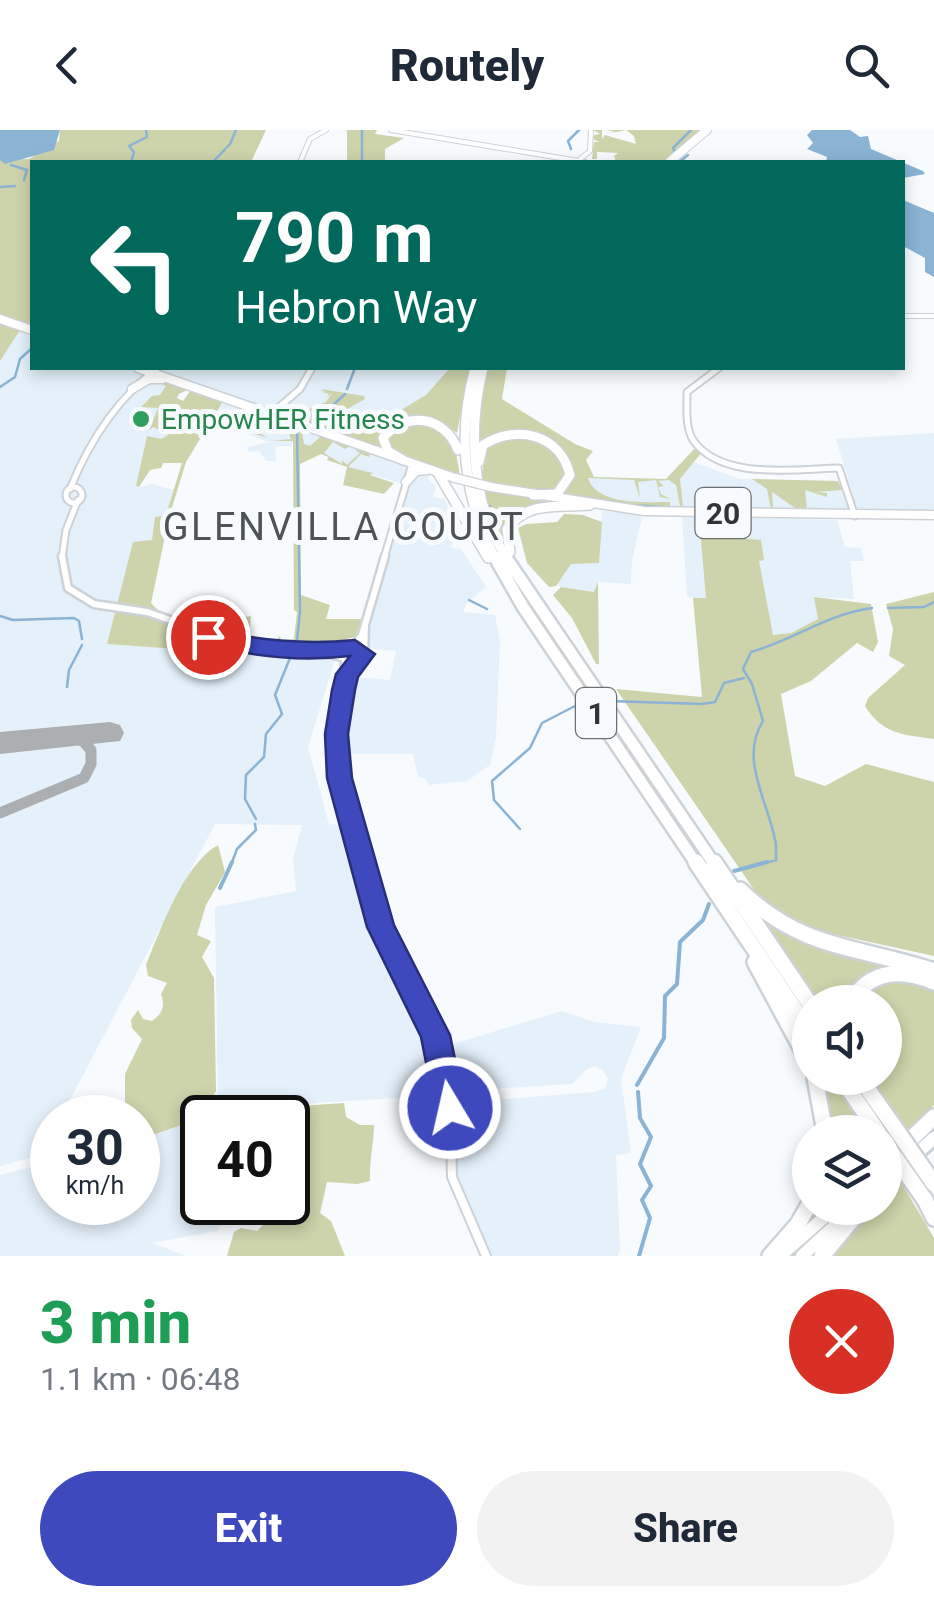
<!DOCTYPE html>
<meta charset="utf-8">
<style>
:root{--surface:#fff;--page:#f2f2f3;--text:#1f2937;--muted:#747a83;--accent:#3d49bd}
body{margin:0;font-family:Roboto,sans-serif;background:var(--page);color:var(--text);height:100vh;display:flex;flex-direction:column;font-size:38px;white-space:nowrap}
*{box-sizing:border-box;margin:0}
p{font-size:32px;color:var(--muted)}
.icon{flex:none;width:55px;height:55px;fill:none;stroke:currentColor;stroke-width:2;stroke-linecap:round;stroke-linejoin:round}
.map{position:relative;height:1126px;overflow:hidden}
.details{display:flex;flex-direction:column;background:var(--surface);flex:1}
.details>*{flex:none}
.hud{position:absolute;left:30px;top:30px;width:875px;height:210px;border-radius:0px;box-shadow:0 5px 15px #0003;background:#00695c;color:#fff;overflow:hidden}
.tools{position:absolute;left:792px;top:855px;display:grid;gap:20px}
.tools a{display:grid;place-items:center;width:110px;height:110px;border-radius:50%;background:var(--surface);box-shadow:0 5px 15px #0003;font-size:50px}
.speed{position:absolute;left:30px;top:965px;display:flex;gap:20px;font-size:50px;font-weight:700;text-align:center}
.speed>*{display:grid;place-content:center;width:130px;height:130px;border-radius:50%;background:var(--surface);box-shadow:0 5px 15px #0003;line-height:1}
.speed small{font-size:25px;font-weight:400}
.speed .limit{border:5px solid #111;border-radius:15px;background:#fff;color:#111}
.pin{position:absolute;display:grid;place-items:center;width:85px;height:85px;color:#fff;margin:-42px;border:5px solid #fff;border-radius:50%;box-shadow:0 2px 10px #0007}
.me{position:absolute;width:110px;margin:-55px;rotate:351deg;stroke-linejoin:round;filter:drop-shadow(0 0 8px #0008)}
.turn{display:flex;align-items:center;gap:35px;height:210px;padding:0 40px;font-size:45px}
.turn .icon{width:130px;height:130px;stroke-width:2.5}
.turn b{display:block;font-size:70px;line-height:85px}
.round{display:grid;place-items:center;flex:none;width:105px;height:105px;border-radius:52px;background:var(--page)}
.headline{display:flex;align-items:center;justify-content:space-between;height:170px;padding:0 40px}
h1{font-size:60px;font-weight:800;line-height:75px;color:#1e9e55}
.cta{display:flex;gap:20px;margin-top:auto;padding:20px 40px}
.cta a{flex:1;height:115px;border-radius:60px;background:var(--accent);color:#fff;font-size:40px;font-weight:800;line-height:115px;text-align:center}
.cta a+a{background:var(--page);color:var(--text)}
header{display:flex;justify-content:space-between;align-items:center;height:130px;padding:0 40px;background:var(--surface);font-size:45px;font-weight:800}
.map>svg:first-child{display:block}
</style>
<header><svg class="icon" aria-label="back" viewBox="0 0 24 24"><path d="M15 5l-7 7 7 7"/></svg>Routely<svg class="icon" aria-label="search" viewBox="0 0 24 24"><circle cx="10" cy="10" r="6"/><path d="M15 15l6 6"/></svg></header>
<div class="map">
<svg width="934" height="1126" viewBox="0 0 934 1126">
<rect width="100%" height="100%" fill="#f8fbfe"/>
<path fill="#e4f0fa" d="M0 189 32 200V238H452L428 267 364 300 338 281 305 294 432 341 428 349 436 356 433 367 445 369 456 399 451 418 461 419 486 457 466 474 463 482 495 485 500 512 496 608 490 635 467 651 429 655 425 648 418 647 413 624H338L353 547 390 550 396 521 364 518 375 476 371 474 405 355 327 330 328 327 293 310 292 316 275 317 276 331H266L259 321 249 322 247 317 269 312 234 299 239 288 213 286 224 269 177 251 153 297 169 304 162 309 148 307 139 357 152 354 174 360 166 385 155 387 152 411 107 514 335 530 308 617 329 694 348 696 376 794 433 906 446 965 218 979 215 777 296 761 293 729 302 695 215 694 61 987 52 988V1004L41 1025 0 1036Z
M934 303V382L857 378 836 309Z
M694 332 739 349 838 351 848 379 664 378 602 368 589 354 588 347 670 349 681 359 680 349Z
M602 381 636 384 642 388 632 430 631 454 598 452 594 462 561 457 557 454 571 434 598 433Z
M682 386 738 388 740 393 749 397 748 388 837 390 845 417 861 418 864 431H850L854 469 815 467 818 489 791 503 772 505 706 469 687 467Z
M562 881 594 892 641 897 621 949 631 1023 616 1025 620 1119 618 1126H490L456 1050 453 1027 454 973 595 962 605 958 608 949 603 940 595 936 587 939 572 954 457 961 452 957 443 917Z
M202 990V1072L237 1073 217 1101 152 1113 186 1126H0V1045L52 1031V1072H138V1008Z"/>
<path fill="#cdd3ab" d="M60 0H266L251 32H32V196L22 197 0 231V30L29 29 59 11Z
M347 0H377L375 4 404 8 385 19V32H347Z
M593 0H602V9L605 5 636 14 634 6 626 0 607 4 615 2 607 0H704L666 32H616L614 26 618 23 597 22V29H592L594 12H599L593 9 594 5 600 4Z
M450 238H469L457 303C436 287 400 284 381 304L383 319 286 286 283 281 290 274 287 280 296 284 326 272 332 263 326 268 329 264 319 261 325 262 321 259 364 266 365 269 342 282 366 301 426 265Z
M489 238H507L502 269 575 314 593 321 586 330 594 347 666 349 696 317 702 322 680 349 683 377 698 378 677 379 680 375 676 355 669 350 658 351 664 356 658 357 661 364 670 369 660 367 656 350 638 352 640 368 634 350 588 348C597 376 646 372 670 372V378L558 367 571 336 528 303 476 319 480 270Z
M159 249 189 259 179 264 177 268 183 271 191 260 223 271 186 332 167 394H159L167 397 151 473C171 499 223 491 251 486L249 508 258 516 279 517 278 508 280 506 281 511 294 509 297 482 294 480 293 311H272L291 309 289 303 281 300 283 297 271 292 256 301 268 308 255 304 254 302 268 290 306 300 302 302 304 314 310 316 320 307 312 302 350 316 345 319 333 312 324 323 342 334V330L347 335 360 323 354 319 370 323 369 327 361 324 348 337 372 343 377 339 370 345 394 353 384 364 343 355 347 337 327 330 329 327 321 324 300 334 301 465 330 475 326 489H362L355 507 343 510 348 521 335 530 107 514 133 412 152 410 155 387 166 385 182 333H163L161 338 150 340 139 357 136 356 147 306 162 309 169 304 153 297 149 301 158 278 141 277 152 266 160 265 166 256 153 251 132 265 144 252Z
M422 291 453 307 460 345 399 325 386 313 390 301Z
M517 304 554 318 567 342 555 363 481 351 486 317Z
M752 349 838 351 842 360 815 362 827 363V367L805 360 807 380H798L772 362 773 381 753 380 771 379 767 359Z
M483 359 558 374 513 387 507 421Z
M564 384 583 385 602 392 599 433 571 434 556 456 549 457 527 433 518 398 526 394 557 392Z
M699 387 713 388 714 406 761 410 764 430 759 431 773 505 791 503 818 489 814 467 871 474 878 512 873 522 857 513 811 551 781 564 795 646 825 656 866 634 934 652V826L810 799 779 784 755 761 616 559 702 567 693 468H706Z
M598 452 599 534H596L572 488 553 465 561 457 594 462Z
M934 462V609C904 605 882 604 865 576L868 568 905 535 889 526 893 499 886 474Z
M218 715 225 742 206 775 197 805 211 811 202 827 214 848 216 961 199 989 138 1010V988L113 987 125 978V944L142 909 132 898 131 890 138 880 143 889 152 891C163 883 165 876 161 864L167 853 148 846 146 835C161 798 184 734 218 715Z
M757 784 807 815 913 837C881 840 858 841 843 872H812Z
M890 847 934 856V975L905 1002 871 948H885V872H853L857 863Z
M820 948H833L869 1002H832Z
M344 973 346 987 360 995H374C374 1013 369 1031 370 1051L357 1054 327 1052 320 1083 331 1091 345 1126H227L234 1102 241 1098 257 1101 270 1088 267 1079 271 1073 288 1072V988L276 987 269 978Z
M901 1052 934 1108V1126H827L871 1078H885V1065Z"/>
<path fill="#8ab3d4" d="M0 0H60L54 20 5 34 0 30Z
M812 0H850L860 7 868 6 871 19 923 41 925 44 903 48 902 32H826L827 27 807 19 813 13 807 5Z
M903 70 934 83V147L925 142V128L903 116Z"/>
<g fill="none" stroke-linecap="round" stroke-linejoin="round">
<path stroke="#8ab3d4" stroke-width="2.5" d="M362 0V32
M571 19 568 11 579 0
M675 22 673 18 691 0
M131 32 134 22 129 16 147 7 146 0
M213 32 230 14 236 0
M679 32 688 25
M11 35 27 40 24 50
M0 57 15 56
M0 257 15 247 20 229 32 218
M347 259 355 238
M301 290 331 277 345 264
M297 298 300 482 297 511
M629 375 663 377
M490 376 495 392
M496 395 498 401
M499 404 502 409
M469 470 487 479
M888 478 924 477 934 472
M0 486 13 490 74 488 79 491 82 509
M67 557 69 540 82 515
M609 571 702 574 715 572 724 553 744 548
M256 689 245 669 246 645 264 627 266 604 282 584 275 565 290 528
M520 699 494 670 492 651 530 618 542 593 575 576
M231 735 237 719 256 700 255 694
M757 735 776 730V715C770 674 738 630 763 591L752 554 743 539 751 522C794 510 827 484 872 478"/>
<path stroke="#8ab3d4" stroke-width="4" d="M734 741 767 732
M220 758 232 732
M637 955 664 908 665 866 677 854 680 812 703 790 709 774
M638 962 640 988 651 1007 640 1034 651 1056 642 1070 650 1088 639 1126"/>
<path stroke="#acafb2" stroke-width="11" d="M0 683 84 648 91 634V620L83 611 65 607"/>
<path fill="#acafb2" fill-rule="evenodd" d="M110 592 120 595 124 603 120 611 0 624V602Z"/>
<g stroke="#cdd2d7" stroke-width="6">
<path id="minor-far3" d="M391 0 585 32
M580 29 590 21 591 0
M300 32 310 9 326 0
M902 186H934"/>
</g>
<g stroke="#cdd2d7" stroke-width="9">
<path id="minor-far2" d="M719 238 687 262C687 277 685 297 693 310 721 351 797 339 839 338L855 386
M271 284 300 259 312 238
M66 365a8 8 0 1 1 16 0a8 8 0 1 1-16 0Z
M70 359C89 312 116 269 158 238
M62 428 66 400 78 370
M384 428 412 334"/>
</g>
<g stroke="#cdd2d7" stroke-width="11">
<path id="minor-far1" d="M62 426 68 458 94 474 147 482 253 518 323 522 359 532
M352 518 362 505 385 426
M325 519 353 518
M343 559 345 532
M364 735C348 676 312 576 364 527L365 494"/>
</g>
<g stroke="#cdd2d7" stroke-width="12">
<path id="minor" d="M363 732 381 797 438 913 450 966 452 1047 486 1126"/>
</g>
<g stroke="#cdd2d7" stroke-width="11">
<path id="major-far1" d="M0 189 32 200
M138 238 455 348
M132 259 149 249H162
M406 352 416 341 427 340
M491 357 644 381 934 385"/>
</g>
<g stroke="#cdd2d7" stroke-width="18">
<path id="major" d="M885 1052 934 1008
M780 1126 835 1078
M802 1126 853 1079"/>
</g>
<g stroke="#cdd2d7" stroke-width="10">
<path id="highway-far3" d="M669 32 707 0"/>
</g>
<g stroke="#cdd2d7" stroke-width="12">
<path id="highway-far2" d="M475 238C457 304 463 367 495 428
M483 238C468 298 471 375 507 428
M403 330 388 321 383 308C406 280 445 286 458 320
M479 332 483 315C517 294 560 304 570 345L557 364 533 365
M438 343 488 428
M510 422 507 399C528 370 558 378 590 375"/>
</g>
<g stroke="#cdd2d7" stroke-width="16">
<path id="highway-far1" d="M494 426 523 477 697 735
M505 426 715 735"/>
</g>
<g stroke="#cdd2d7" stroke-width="20">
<path id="highway" d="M696 732 810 902
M714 732 810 874
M740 760C801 820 858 816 934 841
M755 832 810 934
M850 872C871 840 901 838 934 852
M815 948 825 1002
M841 948 878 1002
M860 948 893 995
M912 1008 934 987
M925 1070 934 1088
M770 1126 798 1094 810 1073
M822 1126 862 1078"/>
</g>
<use href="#minor-far3" stroke="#fff" stroke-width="4"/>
<use href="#minor-far2" stroke="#fff" stroke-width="5"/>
<use href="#minor-far1" stroke="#fff" stroke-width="6"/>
<use href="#minor" stroke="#fff" stroke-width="8"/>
<use href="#major-far1" stroke="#fff" stroke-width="8"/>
<use href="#major" stroke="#fff" stroke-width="12"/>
<use href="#highway-far3" stroke="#fff" stroke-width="8"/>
<use href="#highway-far2" stroke="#fff" stroke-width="9"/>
<use href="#highway-far1" stroke="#fff" stroke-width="11"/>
<use href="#highway" stroke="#fff" stroke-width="15"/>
<g stroke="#cdd2d7" stroke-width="11" stroke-linecap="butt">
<path id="major-bridge" d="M455 348 491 357"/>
</g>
<g stroke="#cdd2d7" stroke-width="20" stroke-linecap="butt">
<path id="highway-bridge" d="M893 995 934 1054
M885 1013 925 1070"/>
</g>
<use href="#major-bridge" stroke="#fff" stroke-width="8"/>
<use href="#highway-bridge" stroke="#fff" stroke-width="15"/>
</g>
<path fill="#3d49bd" stroke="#282f7b" stroke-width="2.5" d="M208 499C258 510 303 515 355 510L375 524 358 547 355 560 348 604 352 648 394 795 450 905 465 978 461 988 450 993 440 988 435 978 421 907 367 797 327 648 325 604 332 560 336 544 350 526C298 532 250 527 200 512L197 507Z"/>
<circle fill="#2e9e5b" stroke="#f8fbfe" stroke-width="4" cx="141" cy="289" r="10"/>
<g text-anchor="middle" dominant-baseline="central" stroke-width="10" stroke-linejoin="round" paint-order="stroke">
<g font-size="28" fill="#27864d" stroke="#f8fbfe" text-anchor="start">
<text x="161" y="289">EmpowHER Fitness</text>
</g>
<g fill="#f8fbfe" stroke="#6d6f71" stroke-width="2.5">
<rect x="695.5" y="358" width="55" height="50" rx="8"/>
<rect x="576" y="558" width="40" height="50" rx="8"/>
</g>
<g font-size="30" font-weight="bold" fill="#313335">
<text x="723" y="383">20</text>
<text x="596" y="583">1</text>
</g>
<g font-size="38" letter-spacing="2.5" fill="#4e5357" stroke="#f8fbfe">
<text x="344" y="397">GLENVILLA COURT</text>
</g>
</g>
</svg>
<div class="tools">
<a><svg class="icon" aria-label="sound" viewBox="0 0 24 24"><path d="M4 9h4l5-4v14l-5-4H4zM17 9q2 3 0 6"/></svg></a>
<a><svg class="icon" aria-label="layers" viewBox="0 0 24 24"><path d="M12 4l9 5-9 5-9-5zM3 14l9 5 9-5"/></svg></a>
</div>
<div class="speed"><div>30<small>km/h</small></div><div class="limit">40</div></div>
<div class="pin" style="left:208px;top:507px;background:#d93025"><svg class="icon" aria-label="arrive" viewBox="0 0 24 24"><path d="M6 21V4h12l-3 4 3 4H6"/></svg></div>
<svg class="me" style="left:450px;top:978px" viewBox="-20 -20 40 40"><circle r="17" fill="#3d49bd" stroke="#fff" stroke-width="3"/><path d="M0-11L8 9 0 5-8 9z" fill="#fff"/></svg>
<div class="hud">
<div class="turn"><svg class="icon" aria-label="left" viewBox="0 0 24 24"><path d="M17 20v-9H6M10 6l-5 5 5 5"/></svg><div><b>790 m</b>Hebron Way</div></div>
</div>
</div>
<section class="details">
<div class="headline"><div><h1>3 min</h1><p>1.1 km · 06:48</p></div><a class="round" style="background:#d93025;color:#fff"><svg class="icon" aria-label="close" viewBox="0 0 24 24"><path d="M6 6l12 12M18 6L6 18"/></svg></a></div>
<div class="cta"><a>Exit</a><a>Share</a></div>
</section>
